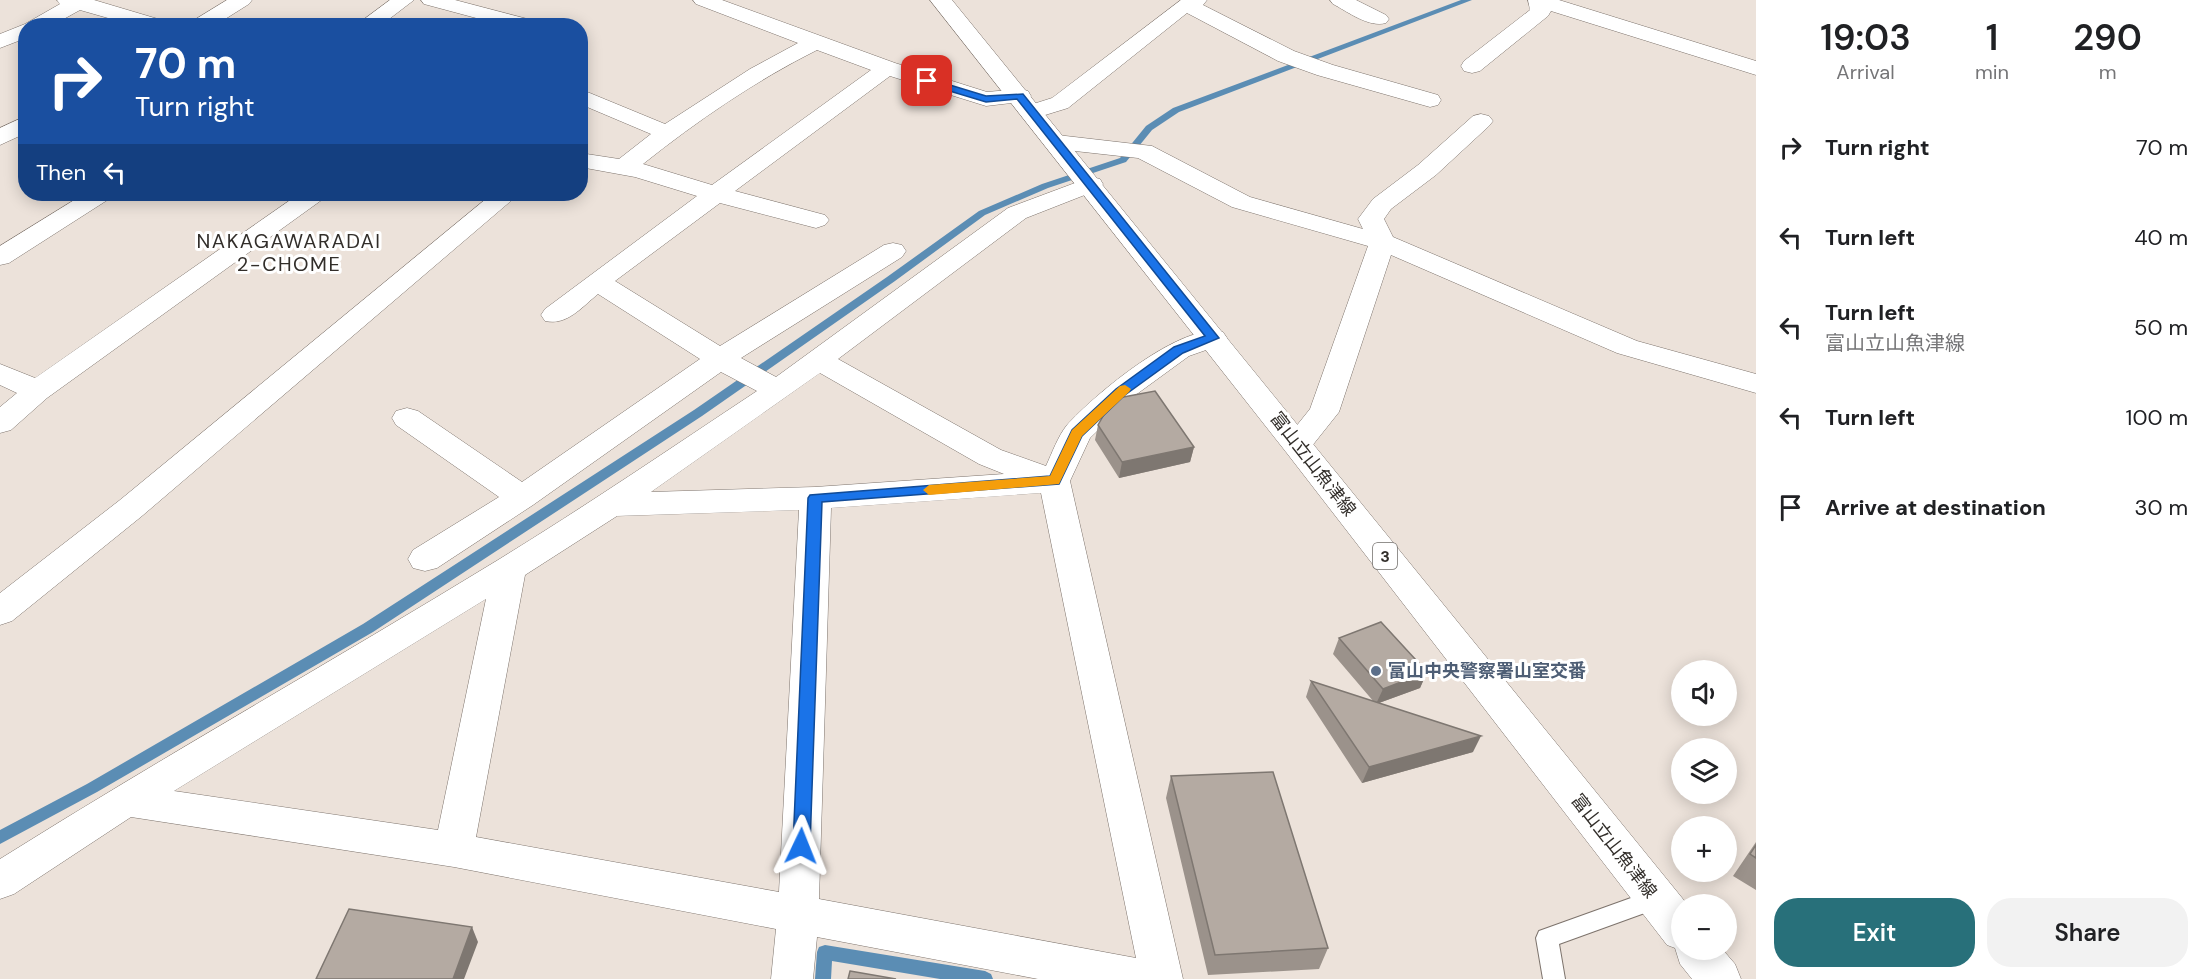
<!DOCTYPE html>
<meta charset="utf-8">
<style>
:root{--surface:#fff;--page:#f2f2f2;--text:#202124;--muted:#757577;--accent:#28707a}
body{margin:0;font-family:"DM Sans","Noto Sans JP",sans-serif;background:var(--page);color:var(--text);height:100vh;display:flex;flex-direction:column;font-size:22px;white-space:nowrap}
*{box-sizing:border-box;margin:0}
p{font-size:20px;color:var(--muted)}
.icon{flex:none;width:33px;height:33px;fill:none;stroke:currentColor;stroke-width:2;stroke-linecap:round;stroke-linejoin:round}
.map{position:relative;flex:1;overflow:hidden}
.side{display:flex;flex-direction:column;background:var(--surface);width:450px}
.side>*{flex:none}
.top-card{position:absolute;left:18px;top:18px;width:570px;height:183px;border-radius:24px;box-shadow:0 3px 15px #0003;background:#1a4fa0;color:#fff;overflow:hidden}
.fabs{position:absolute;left:1671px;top:660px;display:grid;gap:12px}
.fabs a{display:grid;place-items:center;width:66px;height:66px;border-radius:50%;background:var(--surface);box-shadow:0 3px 15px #0003;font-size:30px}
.pin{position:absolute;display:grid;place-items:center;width:51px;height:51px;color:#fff;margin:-26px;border-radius:12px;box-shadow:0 3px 9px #0006}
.me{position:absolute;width:66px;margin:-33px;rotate:2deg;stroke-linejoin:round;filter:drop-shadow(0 0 4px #0008)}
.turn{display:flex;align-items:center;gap:21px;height:126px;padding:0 18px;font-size:27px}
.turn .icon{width:78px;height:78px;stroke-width:2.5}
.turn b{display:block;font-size:42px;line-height:51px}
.then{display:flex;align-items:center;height:57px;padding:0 18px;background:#0003;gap:12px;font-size:22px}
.eta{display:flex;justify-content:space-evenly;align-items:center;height:102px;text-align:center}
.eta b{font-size:36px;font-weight:600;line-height:42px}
.primary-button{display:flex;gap:12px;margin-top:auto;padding:12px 18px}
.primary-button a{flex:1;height:69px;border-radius:24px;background:var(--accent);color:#fff;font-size:24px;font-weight:600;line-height:69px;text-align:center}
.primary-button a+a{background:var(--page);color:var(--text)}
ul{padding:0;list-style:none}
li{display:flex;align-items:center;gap:18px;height:90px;padding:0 18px}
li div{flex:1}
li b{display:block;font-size:22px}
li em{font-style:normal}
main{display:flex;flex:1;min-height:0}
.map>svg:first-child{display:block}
</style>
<main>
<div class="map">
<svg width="1756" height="979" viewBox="0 0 1756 979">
<rect width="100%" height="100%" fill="#ece2da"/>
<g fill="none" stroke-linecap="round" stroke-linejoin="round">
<path fill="#5b8db4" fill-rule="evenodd" d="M1461 0H1472L1179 112 1152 130 1126 162 1048 188 985 215 895 281 702 416 373 632 97 792 0 844V830L87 784 363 624 694 410 887 277 979 211 1042 184 1120 158 1146 126 1173 108Z
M825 945 985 971 991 974 993 979H940L832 961 831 979H815L817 952 819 947Z"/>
<g stroke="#7d736c" stroke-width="2">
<path id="service" d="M1656 889 1664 892 1667 899 1664 906 1559 944 1565 979H1543L1536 938 1539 931Z"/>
</g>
<g stroke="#7d736c" stroke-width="1">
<path id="minor" d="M57 0H94L168 22 171 26H136L80 10 51 26H26V38L0 48V34L25 24 60 4Z
M227 0H252L249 4 214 26H188L191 22Z
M390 0H414L380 26H355Z
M421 0H455L539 22 542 26H506L424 4Z
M693 0H722L895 63 987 92 1020 89 1028 91 1031 96 1028 101 986 106 890 76 735 191 825 215 829 220 825 225 816 228 720 203 615 281 720 346 884 245 893 243 902 245 906 251 902 257 741 358 776 377 1008 208 1091 177 1100 179 1103 184 1100 189 1026 218 838 359 1001 450 1046 466C1052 453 1058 436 1067 425 1094 395 1182 321 1223 332L1227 338 1223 344 1189 356 1130 399 1090 438 1070 481 1183 979H1038L817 937 813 979H771L776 929 454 867 131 817 14 894 0 899V859C164 756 333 661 498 560 586 506 671 448 757 391L721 372 533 505 437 568 425 571 413 568 408 559 413 550 499 497 396 425 392 418 396 411 407 408 418 411 522 482 700 359 598 294C582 307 567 326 545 321L541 315 545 309 697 196 635 177 580 167V153L619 159 651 134 580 104V89L665 124 750 69 798 43 696 4ZM817 50 871 70 712 185 643 164C697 121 755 81 817 50ZM820 373 979 464 1004 474 815 487 651 492ZM1041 493 1136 958 819 899 831 508ZM799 510 779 892 476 837 525 575 617 516ZM486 599 438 830 174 791Z
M1181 0H1207L1203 5 1294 51 1333 65 1438 95 1441 100 1438 105 1430 107 1317 75 1278 61 1187 13 1068 108 1032 119 1024 117 1021 112 1024 107 1052 98Z
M1330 0H1356L1386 15 1389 19 1386 23C1369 28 1348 12 1333 4Z
M1528 0H1559L1756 61V75L1551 11 1548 16 1480 71 1472 73 1464 71 1461 66 1464 61 1530 10Z
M1481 114 1489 116 1493 121 1489 126 1436 175 1391 209 1384 219 1393 237 1637 341 1756 374V393L1617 353 1391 255 1339 412 1308 451 1297 454 1286 451 1282 444 1310 409 1368 246 1232 207 1138 158 1057 149 1049 147 1045 142 1049 137 1057 135 1152 146 1250 197 1363 229 1358 219 1373 199 1418 165 1473 116Z
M26 116V133L0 145V128Z
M84 194H112L109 199 9 263 0 265V246Z
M299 194H326L323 199 47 398 11 430 0 433V407L17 393 0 385V364L35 378Z
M492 194H519L142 516 12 621 0 625V593L120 500Z"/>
</g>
<g stroke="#7d736c" stroke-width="1">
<path id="primary" d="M930 0H952L1687 904H1682V950H1723L1735 964 1741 979H1692L1680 964 1675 948 1667 945 1286 452Z"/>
</g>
<use href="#service" fill="#fff" fill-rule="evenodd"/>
<use href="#minor" fill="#fff" fill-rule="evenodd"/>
<use href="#primary" fill="#fff" fill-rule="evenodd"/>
</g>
<path fill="#9b928b" d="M1098 425 1194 447 1190 462 1119 478 1095 440Z
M1339 638 1427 672 1420 688 1379 703 1473 752 1362 783 1306 697 1311 681 1374 702 1333 654Z
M1171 776 1328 948 1319 969 1208 975 1166 798Z
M1756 842V890L1733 876Z"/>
<path fill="#7e7771" d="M1194 447 1190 462 1119 478 1122 462Z
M1427 672 1420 688 1376 704 1383 689Z
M1481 736 1473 752 1362 783 1369 767Z
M472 927 478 942 464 979H453Z"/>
<path fill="#b4aaa2" stroke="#7e7771" stroke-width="1.5" d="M1155 391 1194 447 1122 462 1098 425 1113 399Z
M1381 622 1427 672 1383 689 1339 638Z
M1311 681 1481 736 1369 767Z
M1273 772 1328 948 1215 955 1171 776Z
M1756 845V858L1750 854Z
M349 909 472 927 453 979H316Z
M850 971 896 979H848Z"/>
<path fill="#1a73e8" stroke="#114b97" stroke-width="1.5" d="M927 78 986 96 1023 94 1219 338 1183 353 1125 395 1082 436 1059 484 822 502 810 846 807 852 801 854 795 852 793 846 808 498 810 495 1050 476 1072 430 1116 389 1174 347 1205 336 1017 99 986 102 923 83V79Z"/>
<path fill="#f59e0b" d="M1125 385 1131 389 1129 392 1082 436 1059 484 929 495 923 490 929 485 1050 476 1072 430 1120 386Z"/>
<circle fill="#5c6f8a" stroke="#fff" stroke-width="2" cx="1376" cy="671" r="6"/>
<g text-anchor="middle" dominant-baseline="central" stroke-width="6" stroke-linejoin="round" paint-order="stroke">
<rect fill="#fff" stroke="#706d6a" stroke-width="1.5" x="1373" y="543" width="24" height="26" rx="4.5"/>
<g font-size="16" font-weight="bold" fill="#322e2a">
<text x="1385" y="556">3</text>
</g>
<g font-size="18" fill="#322e2a" stroke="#fff">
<text transform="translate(1313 464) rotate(52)">富山立山魚津線</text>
<text transform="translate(1614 846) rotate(52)">富山立山魚津線</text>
</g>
<g font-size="18" font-weight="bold" fill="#4e5e75" stroke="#fff" text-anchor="start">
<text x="1388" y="671">富山中央警察署山室交番</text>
</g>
<g font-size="20" letter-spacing="1.5" fill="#322e2a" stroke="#fff">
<text x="289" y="241">NAKAGAWARADAI<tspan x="289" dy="23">2-CHOME</tspan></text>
</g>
</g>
</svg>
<div class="fabs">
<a><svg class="icon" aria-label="sound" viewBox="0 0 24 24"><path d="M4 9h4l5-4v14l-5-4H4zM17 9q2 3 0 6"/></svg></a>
<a><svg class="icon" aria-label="layers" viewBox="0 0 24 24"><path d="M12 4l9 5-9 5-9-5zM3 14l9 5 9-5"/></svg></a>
<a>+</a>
<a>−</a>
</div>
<div class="pin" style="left:927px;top:81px;background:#d93025"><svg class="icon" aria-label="arrive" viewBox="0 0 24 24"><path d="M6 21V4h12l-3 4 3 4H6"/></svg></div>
<svg class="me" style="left:801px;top:846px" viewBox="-20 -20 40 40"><path d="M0-17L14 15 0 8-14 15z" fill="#1a73e8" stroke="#fff" stroke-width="4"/></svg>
<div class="top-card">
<div class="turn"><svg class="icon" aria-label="right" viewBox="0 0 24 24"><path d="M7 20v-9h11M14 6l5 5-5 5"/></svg><div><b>70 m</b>Turn right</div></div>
<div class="then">Then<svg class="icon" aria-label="left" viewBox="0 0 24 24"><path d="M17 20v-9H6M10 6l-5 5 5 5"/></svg></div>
</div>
</div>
<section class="side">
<div class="eta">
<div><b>19:03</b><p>Arrival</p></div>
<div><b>1</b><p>min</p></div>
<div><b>290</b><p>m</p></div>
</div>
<ul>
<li><svg class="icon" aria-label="right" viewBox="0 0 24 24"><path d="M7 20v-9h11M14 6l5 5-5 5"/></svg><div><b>Turn right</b></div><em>70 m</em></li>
<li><svg class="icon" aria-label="left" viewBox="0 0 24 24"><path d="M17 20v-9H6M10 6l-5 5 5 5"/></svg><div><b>Turn left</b></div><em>40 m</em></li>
<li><svg class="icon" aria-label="left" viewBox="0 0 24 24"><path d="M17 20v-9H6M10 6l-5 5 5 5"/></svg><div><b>Turn left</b><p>富山立山魚津線</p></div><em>50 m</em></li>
<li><svg class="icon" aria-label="left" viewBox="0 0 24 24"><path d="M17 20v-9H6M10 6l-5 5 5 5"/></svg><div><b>Turn left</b></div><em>100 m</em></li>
<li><svg class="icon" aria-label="arrive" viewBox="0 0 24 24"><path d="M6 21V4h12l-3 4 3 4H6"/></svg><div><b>Arrive at destination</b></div><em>30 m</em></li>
</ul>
<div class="primary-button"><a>Exit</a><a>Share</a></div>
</section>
</main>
